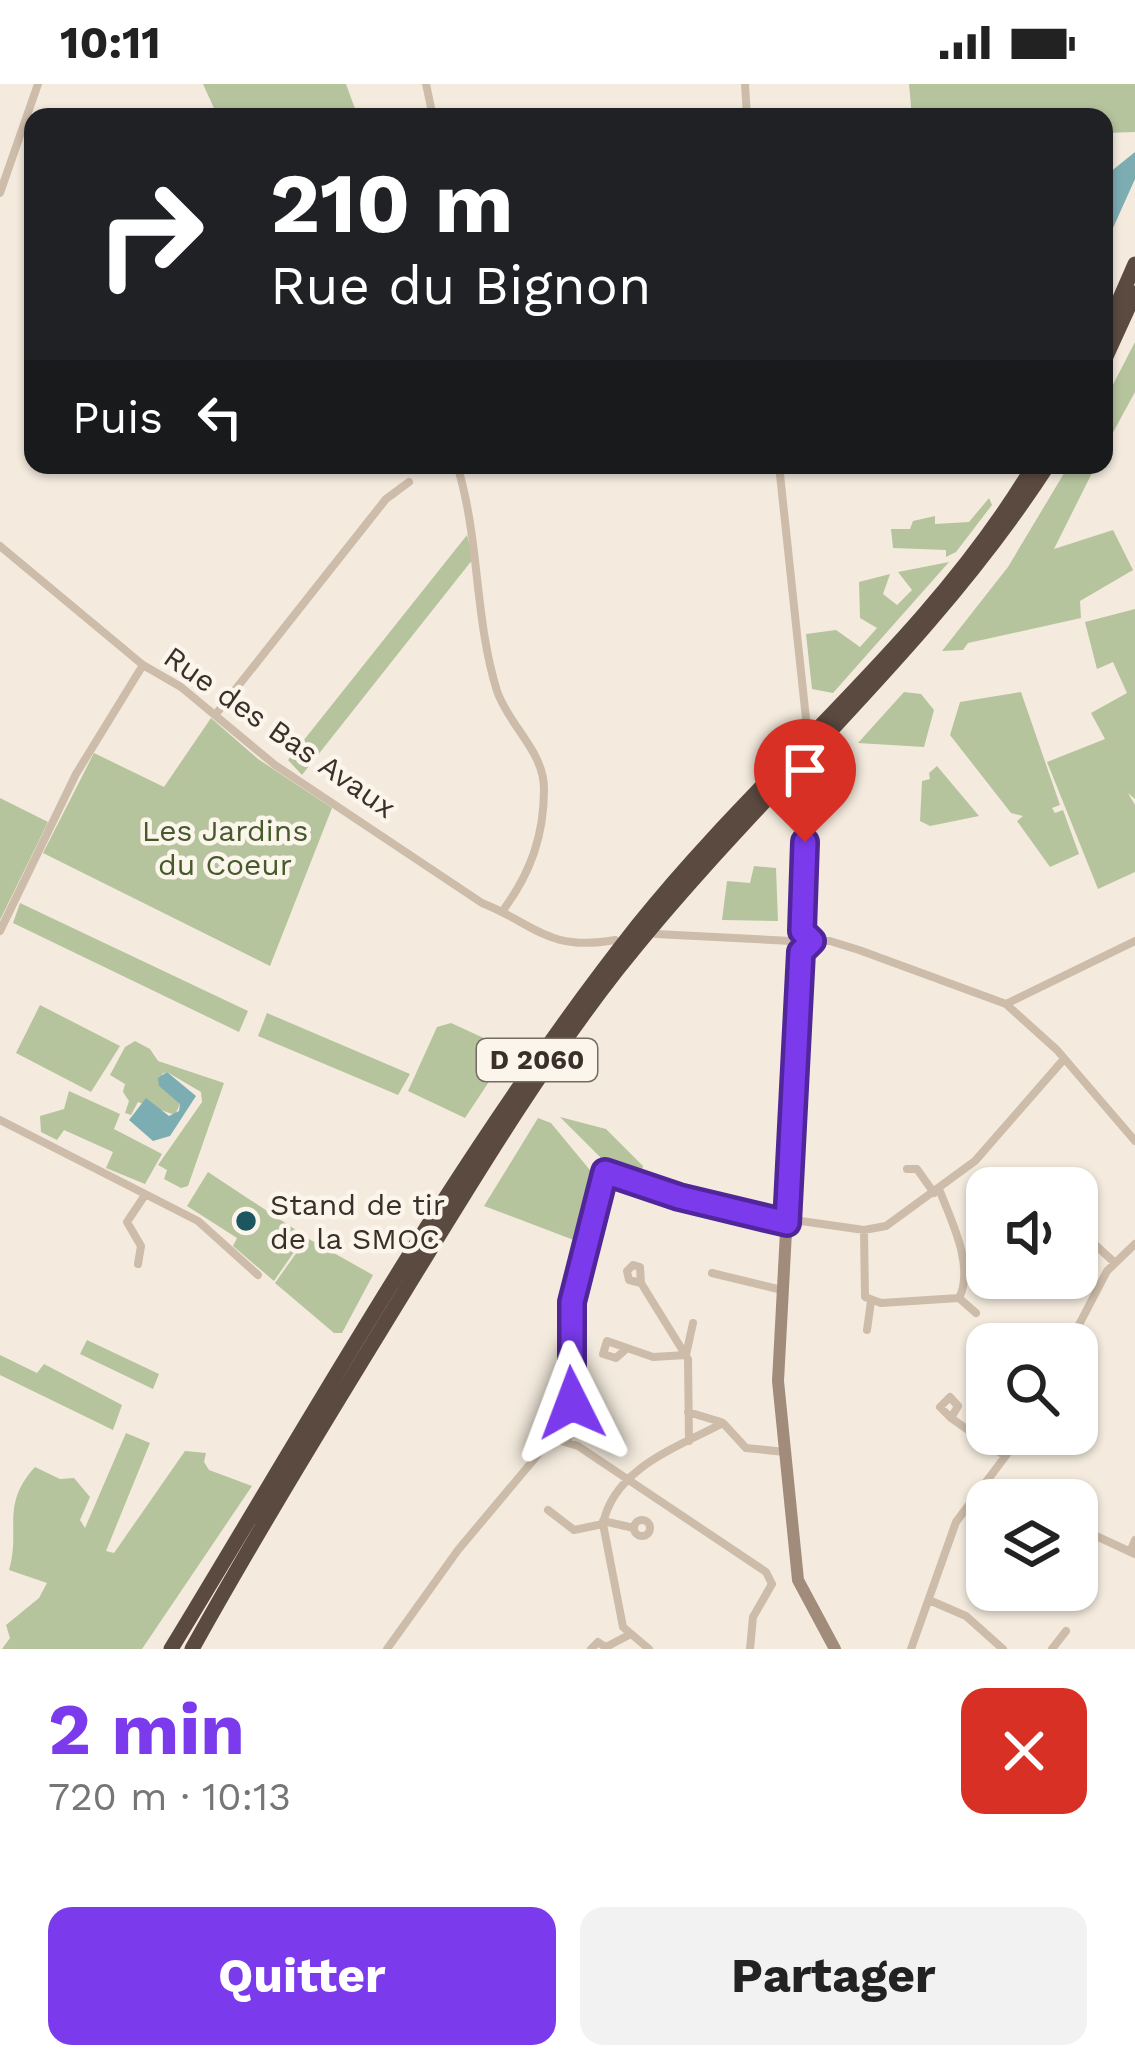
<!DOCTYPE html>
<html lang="fr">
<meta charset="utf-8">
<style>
:root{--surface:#fff;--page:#f2f2f2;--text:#222;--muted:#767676;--accent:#7c3aed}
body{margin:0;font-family:"Work Sans",sans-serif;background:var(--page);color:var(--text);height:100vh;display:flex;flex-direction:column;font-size:45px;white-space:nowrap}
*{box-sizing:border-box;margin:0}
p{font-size:39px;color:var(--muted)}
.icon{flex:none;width:66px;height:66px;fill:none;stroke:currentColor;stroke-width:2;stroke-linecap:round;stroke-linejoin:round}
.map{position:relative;height:1565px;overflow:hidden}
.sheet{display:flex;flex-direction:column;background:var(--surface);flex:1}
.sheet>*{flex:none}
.top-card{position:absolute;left:24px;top:24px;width:1089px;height:366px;border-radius:24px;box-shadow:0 3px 9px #0004;background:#202124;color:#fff;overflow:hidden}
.controls{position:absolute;left:966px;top:1083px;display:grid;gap:24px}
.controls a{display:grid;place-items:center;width:132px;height:132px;border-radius:24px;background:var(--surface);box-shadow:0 3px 9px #0004;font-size:60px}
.pin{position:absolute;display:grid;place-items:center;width:102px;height:102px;color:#fff;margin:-123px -51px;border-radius:50% 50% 50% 0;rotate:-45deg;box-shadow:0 0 12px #0007}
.pin .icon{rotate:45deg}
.me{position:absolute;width:132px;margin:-66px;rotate:357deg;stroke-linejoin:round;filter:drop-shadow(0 0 9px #0008)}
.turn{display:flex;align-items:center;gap:42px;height:252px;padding:0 48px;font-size:54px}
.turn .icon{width:156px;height:156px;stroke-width:2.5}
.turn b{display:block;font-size:84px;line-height:102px}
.then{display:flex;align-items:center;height:114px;padding:0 48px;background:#0003;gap:24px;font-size:45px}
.round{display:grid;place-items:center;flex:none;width:126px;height:126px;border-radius:24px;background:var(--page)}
.overview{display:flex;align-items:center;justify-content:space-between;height:204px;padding:0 48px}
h1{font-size:72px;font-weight:700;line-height:90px;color:var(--accent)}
.primary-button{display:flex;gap:24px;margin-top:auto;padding:24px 48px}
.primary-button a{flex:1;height:138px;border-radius:24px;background:var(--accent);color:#fff;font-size:48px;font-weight:700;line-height:138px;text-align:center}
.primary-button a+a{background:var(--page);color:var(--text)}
.status{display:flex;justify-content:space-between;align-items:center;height:84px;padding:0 60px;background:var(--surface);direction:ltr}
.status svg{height:33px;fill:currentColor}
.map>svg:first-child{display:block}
</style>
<div class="status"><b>10:11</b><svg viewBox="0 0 49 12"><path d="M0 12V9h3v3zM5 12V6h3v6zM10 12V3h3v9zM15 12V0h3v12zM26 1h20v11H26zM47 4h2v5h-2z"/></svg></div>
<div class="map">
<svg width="1135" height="1565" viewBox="0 0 1135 1565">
<rect width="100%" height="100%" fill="#f4ebde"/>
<path fill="#b5c49d" d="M203 0H346L358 33H218Z
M909 0H1135V48L1104 49V33H912Z
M1135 258V308L1104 365V318Z
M1069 381H1096L1054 465 1113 446 1133 486 1080 517 1081 534 968 559 963 566 942 567 1008 483Z
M989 414 992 421 956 468 946 473V466L893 464 891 445H910L913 437 935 432V440L969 438Z
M467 451 473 475 302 691 288 676Z
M949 478 833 609 812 605 806 550 836 546 860 563 877 544 860 534 859 498 890 490 883 510 897 521 912 506 898 488Z
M1135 525V715L1128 709 1135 721V788L1098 805 1047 678 1105 655 1091 629 1127 609 1113 578 1097 585 1085 538Z
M904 608 921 610 934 626 924 663 858 659Z
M1021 608 1060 721 1052 724 1055 729 1063 726 1079 770 1050 783 1017 737 1023 732 1011 729 950 651 960 618Z
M211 634 258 675 332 724 270 882 43 769 94 669 164 703Z
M937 682 979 732 930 742 920 737 922 697 930 695 929 689Z
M0 714 48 738 0 836Z
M754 782 776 784 778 837 722 836 727 797 750 799Z
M20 819 248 927 239 948 13 839Z
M40 921 120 962 91 1008 16 969Z
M267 929 410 990 398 1011 258 952Z
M451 939 510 966 465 1034 408 1007 437 943Z
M135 957 150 965 158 977 224 999 188 1102 181 1104 164 1095 167 1086 158 1081 202 1018 201 1008 167 988 162 990 180 1020 175 1031 138 1018 131 1031 125 1029 129 1017 123 1008 125 1000 110 991 125 963Z
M69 1007 120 1030 114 1045 162 1070 145 1100 106 1084 113 1068 64 1046 57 1056 41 1048 40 1032 64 1025Z
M560 1033 606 1045 643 1082 640 1095 627 1091 610 1074H601Z
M538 1034 551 1039 594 1091 579 1158 484 1122Z
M208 1088 305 1152 274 1197 233 1162 237 1154 187 1122Z
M307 1154 373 1191 342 1249H334L275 1199Z
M87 1256 159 1290 153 1305 80 1270Z
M0 1271 37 1289 44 1280 122 1321 113 1346 0 1291Z
M126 1349 150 1359 106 1467 114 1469 185 1367 206 1369 204 1378 209 1386 252 1402 142 1565H2L10 1554 6 1541 39 1514 47 1499 9 1486C21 1445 0 1421 35 1383L60 1395 74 1394 90 1413 80 1436 85 1444Z"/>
<path fill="#7cadb3" d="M1135 68V95L1104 164V93Z
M167 988 196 1012 170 1052 153 1057 129 1036 146 1014 169 1032 179 1027 180 1020 159 1002 158 994Z"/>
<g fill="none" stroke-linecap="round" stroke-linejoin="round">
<path stroke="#cdbca9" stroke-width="8" d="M426 0 433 33
M745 0 747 33
M548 33H586
M0 109 38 0
M457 381C480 455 474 533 497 607 509 642 544 667 544 705 544 751 531 788 504 825
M779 381 807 644
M0 462 143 581 181 603 275 681 482 819C535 840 547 868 615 856
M216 630 386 415 409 398
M0 847 76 690 143 581
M802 847 809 678
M791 858a10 10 0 1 1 20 0a10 10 0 1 1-20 0Z
M656 850 791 857
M812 857H830L859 866 1006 920 1057 966 1135 1057
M1006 920 1135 857
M0 1036 198 1137 258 1191
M907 1085H917L934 1109
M787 1135 864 1146 886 1142 975 1077 1064 975
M1077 1144 1115 1179
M864 1146 865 1213 881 1219 959 1214C975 1183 951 1136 939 1105
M138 1180 141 1162 127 1138 145 1111
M712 1189 782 1206
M641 1199 629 1196 627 1187 633 1181 640 1183 641 1199 688 1275 689 1357
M959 1214 976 1229
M867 1246 871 1217
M1069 1260 1107 1187 1135 1160
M626 1265 616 1274 603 1270 607 1257 653 1273 686 1271 693 1239
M688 1328 721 1338
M951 1334 940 1323 950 1313 958 1322 951 1334 1005 1372
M568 1357 572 1218 605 1089 679 1113 787 1139
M982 1402 1013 1416
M548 1426 574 1446 603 1440
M634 1444a8 8 0 1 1 16 0a8 8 0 1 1-16 0Z
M603 1437 634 1444
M1077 1443 1135 1470
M1130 1468 1135 1456
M929 1516 966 1532 1003 1565
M606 1563 629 1551
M387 1565 458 1466 541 1367 558 1356 578 1362 766 1488 772 1500
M591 1565 598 1558 607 1564
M649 1565 623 1543 603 1440C614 1384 678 1363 723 1339L746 1364 785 1368
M750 1565 753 1533 772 1500
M911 1565 956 1438 1022 1350
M1052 1565 1066 1547"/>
<path stroke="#a18b7a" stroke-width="12" d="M801 868 778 1297 798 1496 835 1565"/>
<path stroke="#5b4a40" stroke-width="15" d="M1104 251 1135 180
M1104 277 1135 209
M171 1565C319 1322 462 1064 638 841 764 683 930 556 1034 381
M192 1565C260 1443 333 1324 406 1205 473 1096 538 987 617 886 754 712 927 568 1048 381"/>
</g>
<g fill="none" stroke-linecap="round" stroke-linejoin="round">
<g stroke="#51269a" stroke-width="30">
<path id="route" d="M572 1319V1218L605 1088 679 1113 787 1139 801 868 812 857 802 847 805 758"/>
</g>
<use href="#route" stroke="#7c3aed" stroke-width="21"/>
</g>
<circle fill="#1c565e" stroke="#fbf5eb" stroke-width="4.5" cx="246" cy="1137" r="12"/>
<g text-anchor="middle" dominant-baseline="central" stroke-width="9" stroke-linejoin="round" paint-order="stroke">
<rect fill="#fbf5eb" stroke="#746b63" stroke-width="3" x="477" y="955" width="120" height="42" rx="9"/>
<g font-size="27" font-weight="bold" fill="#3a3029">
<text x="537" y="976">D 2060</text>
</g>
<g font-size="30" fill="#3a3029" stroke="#fbf5eb">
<text transform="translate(280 648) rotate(35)">Rue des Bas Avaux</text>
</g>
<g font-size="30" fill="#465a2c" stroke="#fbf5eb">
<text x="225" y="746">Les Jardins<tspan x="225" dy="34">du Coeur</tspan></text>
</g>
<g font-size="30" fill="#3a3029" stroke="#fbf5eb" text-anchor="start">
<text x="270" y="1120">Stand de tir<tspan x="270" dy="34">de la SMOC</tspan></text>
</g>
</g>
</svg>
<div class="controls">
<a><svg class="icon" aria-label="sound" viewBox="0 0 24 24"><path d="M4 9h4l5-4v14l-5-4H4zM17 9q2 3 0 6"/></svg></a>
<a><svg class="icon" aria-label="search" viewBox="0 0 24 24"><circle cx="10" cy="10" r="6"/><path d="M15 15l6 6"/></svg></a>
<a><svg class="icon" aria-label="layers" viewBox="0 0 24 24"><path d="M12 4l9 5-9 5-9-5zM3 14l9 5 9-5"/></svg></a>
</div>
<div class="pin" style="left:805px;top:758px;background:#d93025"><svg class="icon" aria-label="arrive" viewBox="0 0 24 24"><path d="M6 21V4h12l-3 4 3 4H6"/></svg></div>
<svg class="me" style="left:572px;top:1319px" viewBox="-20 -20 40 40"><path d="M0-17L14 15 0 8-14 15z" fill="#7c3aed" stroke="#fff" stroke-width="4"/></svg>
<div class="top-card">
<div class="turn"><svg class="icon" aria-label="right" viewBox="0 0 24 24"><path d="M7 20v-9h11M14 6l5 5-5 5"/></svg><div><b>210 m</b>Rue du Bignon</div></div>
<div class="then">Puis<svg class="icon" aria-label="left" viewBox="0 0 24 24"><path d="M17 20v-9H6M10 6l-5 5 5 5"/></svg></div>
</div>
</div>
<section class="sheet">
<div class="overview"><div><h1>2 min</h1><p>720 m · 10:13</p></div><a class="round" style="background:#d93025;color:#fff"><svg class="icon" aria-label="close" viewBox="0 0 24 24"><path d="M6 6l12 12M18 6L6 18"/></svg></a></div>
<div class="primary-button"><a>Quitter</a><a>Partager</a></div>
</section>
